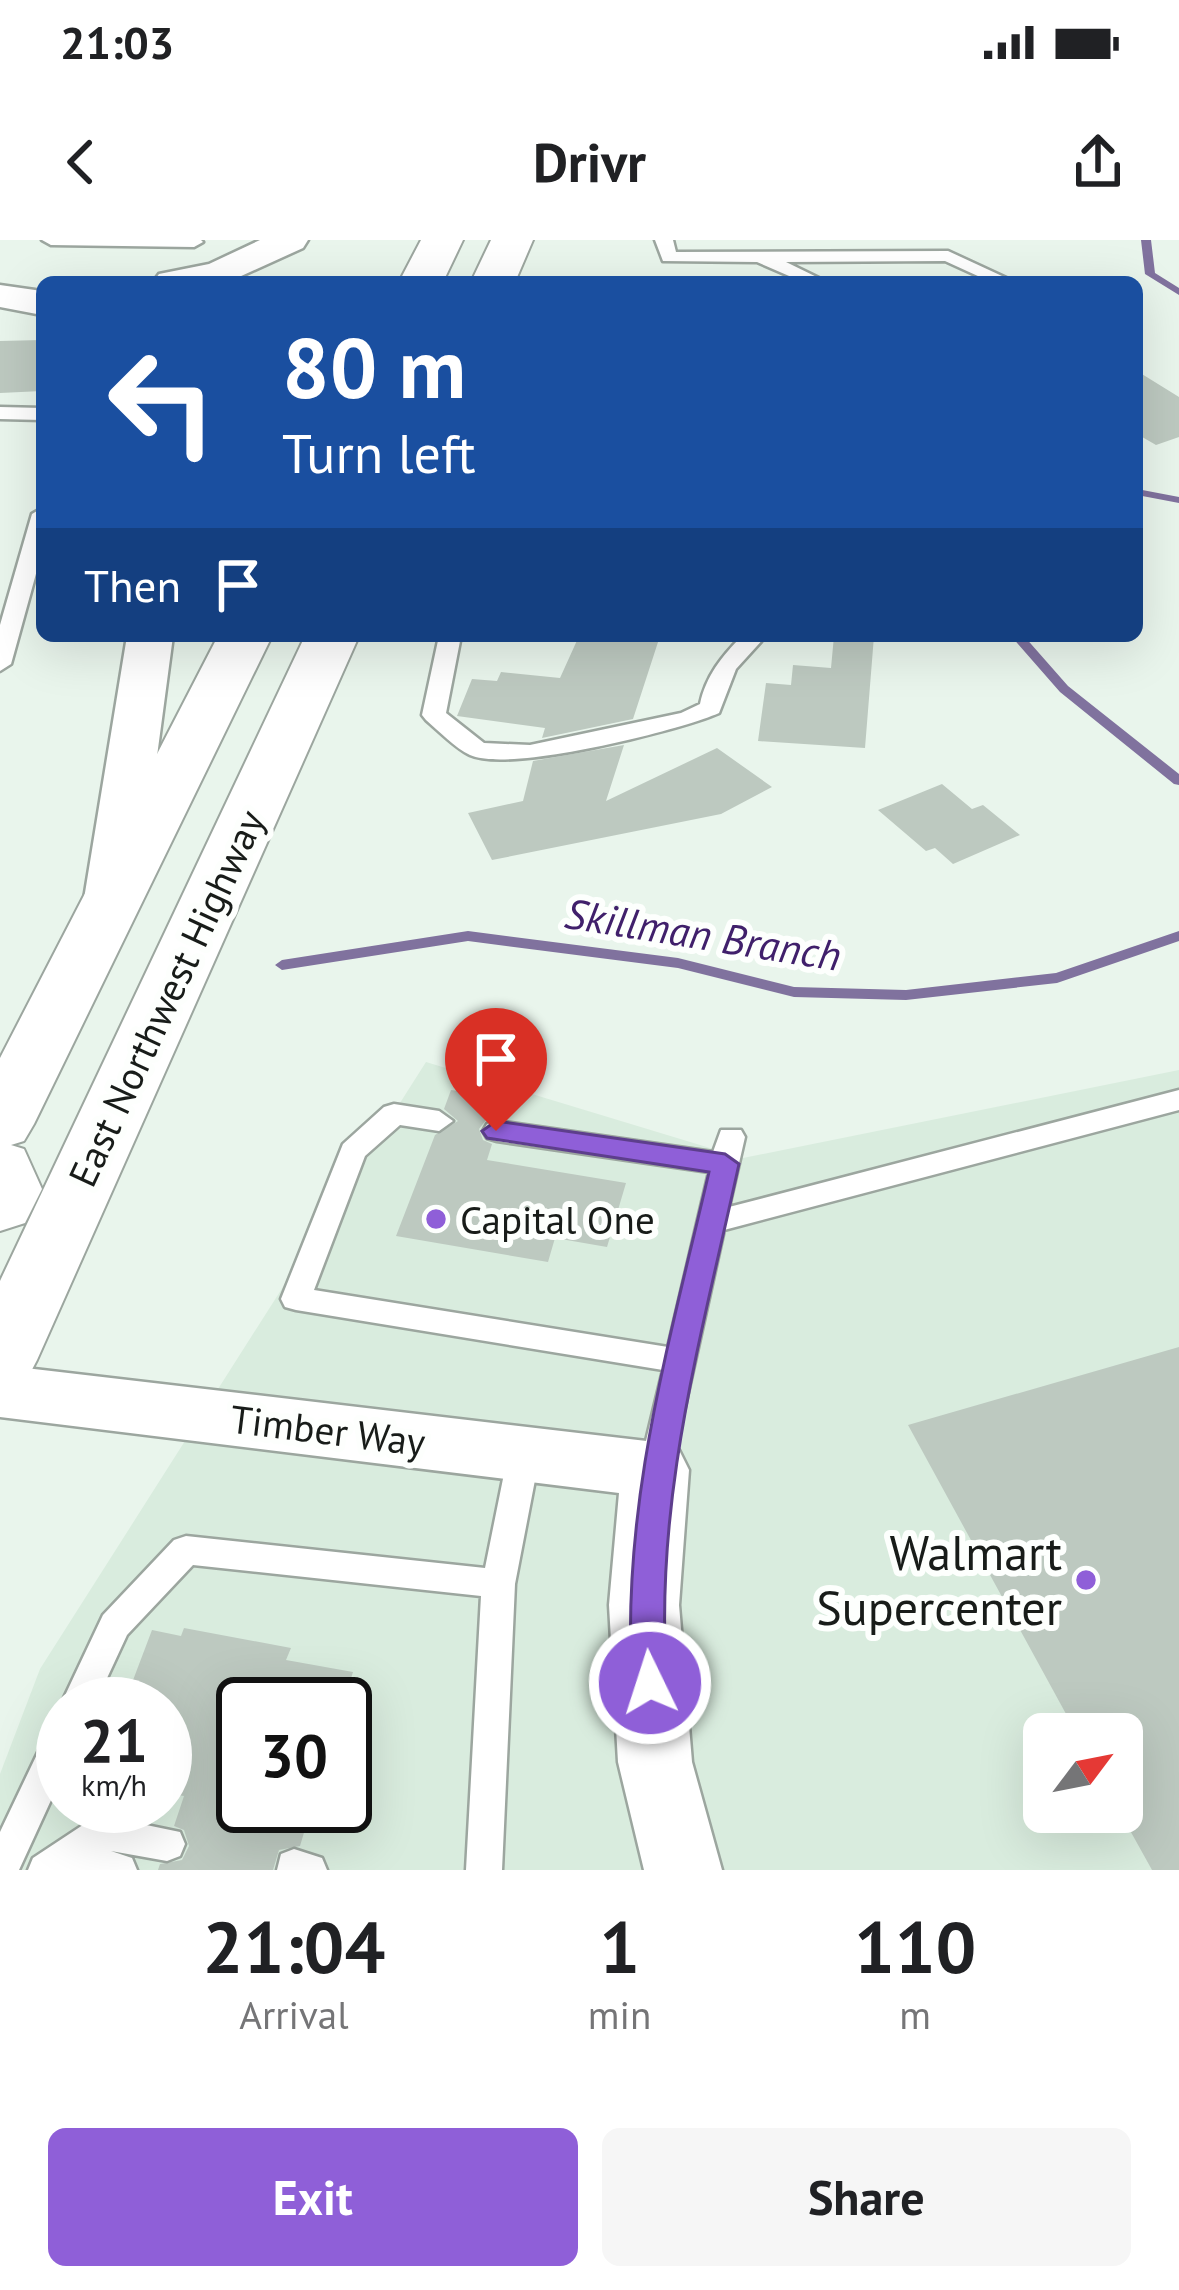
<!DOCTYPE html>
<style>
:root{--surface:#fff;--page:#f6f6f6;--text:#202124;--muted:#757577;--accent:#8f5fd8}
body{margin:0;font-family:"PT Sans",sans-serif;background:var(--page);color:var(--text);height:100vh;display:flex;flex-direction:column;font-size:45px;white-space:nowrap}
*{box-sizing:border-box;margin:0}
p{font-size:39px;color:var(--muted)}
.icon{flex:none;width:66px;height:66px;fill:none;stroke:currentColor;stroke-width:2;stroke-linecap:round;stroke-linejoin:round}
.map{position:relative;height:1630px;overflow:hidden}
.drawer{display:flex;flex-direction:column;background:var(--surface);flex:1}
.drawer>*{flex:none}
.banner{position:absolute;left:36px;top:36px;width:1107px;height:366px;border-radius:18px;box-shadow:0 12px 48px #0002;background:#1a4fa0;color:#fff;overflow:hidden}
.needle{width:78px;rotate:58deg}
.fabs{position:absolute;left:1023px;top:1473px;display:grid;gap:24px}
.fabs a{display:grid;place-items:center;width:120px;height:120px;border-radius:18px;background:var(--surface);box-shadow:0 12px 48px #0002;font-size:60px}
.speed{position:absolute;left:36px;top:1437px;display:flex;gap:24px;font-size:60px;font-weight:700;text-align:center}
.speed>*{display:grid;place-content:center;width:156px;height:156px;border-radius:50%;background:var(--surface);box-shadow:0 12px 48px #0002;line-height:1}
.speed small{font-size:30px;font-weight:400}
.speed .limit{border:6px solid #111;border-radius:18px;background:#fff;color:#111}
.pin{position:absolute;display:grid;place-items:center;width:102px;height:102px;color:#fff;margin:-123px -51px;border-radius:50% 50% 50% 0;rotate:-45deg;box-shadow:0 0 12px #0007}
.pin .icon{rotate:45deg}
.me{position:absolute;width:132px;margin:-66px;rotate:356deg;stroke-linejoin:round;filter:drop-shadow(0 0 9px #0008)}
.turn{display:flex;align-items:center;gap:42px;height:252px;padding:0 48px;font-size:54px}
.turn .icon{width:156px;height:156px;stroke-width:2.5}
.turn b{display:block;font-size:84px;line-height:102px}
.then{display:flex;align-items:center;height:114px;padding:0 48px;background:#0003;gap:24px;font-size:45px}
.eta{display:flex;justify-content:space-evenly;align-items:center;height:204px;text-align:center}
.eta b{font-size:72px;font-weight:700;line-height:84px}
.primary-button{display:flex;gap:24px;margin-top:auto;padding:24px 48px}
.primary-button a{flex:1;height:138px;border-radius:18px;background:var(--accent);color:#fff;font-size:48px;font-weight:700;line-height:138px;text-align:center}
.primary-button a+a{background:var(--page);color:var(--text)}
.status{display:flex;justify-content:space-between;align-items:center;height:84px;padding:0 60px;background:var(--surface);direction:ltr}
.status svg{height:33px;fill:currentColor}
header{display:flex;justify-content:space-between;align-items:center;height:156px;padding:0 48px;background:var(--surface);font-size:54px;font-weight:700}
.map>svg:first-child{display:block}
</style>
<div class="status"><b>21:03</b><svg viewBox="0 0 49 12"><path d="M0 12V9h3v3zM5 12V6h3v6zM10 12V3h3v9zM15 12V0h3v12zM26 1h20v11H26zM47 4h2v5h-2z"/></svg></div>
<header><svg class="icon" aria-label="back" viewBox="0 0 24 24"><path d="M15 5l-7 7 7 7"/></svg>Drivr<svg class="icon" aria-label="share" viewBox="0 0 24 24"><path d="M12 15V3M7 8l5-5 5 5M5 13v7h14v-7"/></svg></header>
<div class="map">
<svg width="1179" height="1630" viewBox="0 0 1179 1630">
<rect width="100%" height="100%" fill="#e9f5ec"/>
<path fill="#d9ecde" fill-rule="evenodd" d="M426 822 743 918 1179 830V1630H0V1534L40 1429ZM63 1464H165V1566H63ZM243 1464H345V1566H243ZM1044 1494H1122V1572H1044Z"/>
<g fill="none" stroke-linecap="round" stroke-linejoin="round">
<path fill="#80729e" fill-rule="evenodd" d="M1141 0H1151L1155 33 1179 48V55L1145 34Z
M1137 249 1179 257V263L1137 255Z
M1011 396H1024L1068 446 1179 534V545L1174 544 1060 452Z
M468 691 678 718 794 747 906 750 1056 733 1179 691V701L1057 743 906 760 794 757 678 728 468 701 282 730 275 725 282 720Z"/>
</g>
<path fill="#bdc9c0" d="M42 100V151L0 153V101Z
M1137 131 1179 157V197L1156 205 1137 194Z
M579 396H660L633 479 542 498 545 488 457 476 472 439 497 441 501 432 560 438Z
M834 396H874L865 508 758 501 766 443 791 445 793 425 831 428Z
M624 505 606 561 717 508 772 547 721 574 492 620 468 573 523 561 533 521Z
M942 544 972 569 983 565 1020 595 953 624 935 608 926 611 878 570Z
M451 850 507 859 501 877 486 880 479 889 483 900 492 904 487 920 626 943 607 1007 555 998 548 1022 396 996 435 895 458 881 444 869Z
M1179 1107V1630H1152L1122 1576V1494H1077L908 1185Z
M184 1388 291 1408 286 1420 353 1432 343 1464H243V1566H312L300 1606 279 1610 273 1630H158L160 1624 182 1620 189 1606 184 1590 174 1586 184 1556 165 1553V1464H124L152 1390 181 1396Z"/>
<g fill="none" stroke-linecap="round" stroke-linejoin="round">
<g stroke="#9ca69f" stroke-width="5">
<path id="service" d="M42 0H201L203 2 194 7 51 5Z
M655 0H673L676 12 948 11 1015 42H991L945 21 786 22 827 42H803L757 22 663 21Z
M0 167 42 168V180L0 179Z
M42 268V312L11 424 0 431V385L32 274Z
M439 396H461L446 473 484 503 530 505 681 473 700 464C706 436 722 416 742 396H766L736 429 719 473C678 491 509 533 470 515 455 508 439 491 426 480L422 475Z
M1179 850V870L724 990 671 1230 666 1239 655 1243 644 1239 639 1230 663 1130 296 1070 285 1067 281 1059 343 904 384 867 394 864 439 871 453 881 439 891 400 885 365 916 314 1050 668 1107 709 932 497 901 487 898 483 891 487 884 497 881 713 912 721 890H741L745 897 729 967Z
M524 1201 535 1205 540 1214 515 1344 502 1630H466L481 1356 193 1325 127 1395 95 1464H63V1469L61 1464 103 1375 174 1300 186 1296 485 1328 508 1214 513 1205Z
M63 1480V1534L19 1630H0V1592L51 1485Z
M98 1575 180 1592 185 1604 180 1616 167 1621 111 1611 132 1618 137 1630H28L33 1618Z
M294 1609 322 1618 327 1630H277L281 1614Z"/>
</g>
<g stroke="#9ca69f" stroke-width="5">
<path id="minor" d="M260 0H308L303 8 228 42H153L159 34 209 24Z
M0 45 42 51V75L0 67Z
M127 396H173L138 659 130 671 111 676 92 671 84 659Z
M0 1125 655 1202 679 1210 689 1230 679 1365 692 1522 722 1630H644L618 1522 609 1365 619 1253 0 1177Z"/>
</g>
<g stroke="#9ca69f" stroke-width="4">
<path id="primary" d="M421 0H463L443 42H399Z
M491 0H533L515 42H471Z
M218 396H272L34 884 24 901 11 905 24 909 42 949 25 983 0 991V818Z
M305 396H359L37 1120 26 1141 0 1149V1041Z"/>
</g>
<use href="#service" fill="#fff" fill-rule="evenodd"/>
<use href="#minor" fill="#fff" fill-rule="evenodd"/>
<use href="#primary" fill="#fff" fill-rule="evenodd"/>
</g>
<path fill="#8f5fd8" stroke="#5d3e8c" stroke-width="3" d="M496 881 725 914 739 924C701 1099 653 1263 667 1443L662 1454 650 1459 638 1454 632 1443C621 1265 669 1104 709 932L487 898 482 891Z"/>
<g fill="#8f5fd8" stroke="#fdfffd" stroke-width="4.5">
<circle cx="436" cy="979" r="12"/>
<circle cx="1086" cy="1340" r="12"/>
</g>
<g text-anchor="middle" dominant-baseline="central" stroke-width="12" stroke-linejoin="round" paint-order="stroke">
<g font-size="39" fill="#181c19" stroke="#fdfffd">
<text transform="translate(166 758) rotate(-65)">East Northwest Highway</text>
<text transform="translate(328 1190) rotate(7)">Timber Way</text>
</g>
<g font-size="39" fill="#181c19" stroke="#fdfffd" text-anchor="start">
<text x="460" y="979">Capital One</text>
</g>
<g font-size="42" font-style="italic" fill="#40206b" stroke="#fdfffd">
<text transform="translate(703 694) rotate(9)">Skillman Branch</text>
</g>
<g font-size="48" fill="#181c19" stroke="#fdfffd" text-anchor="end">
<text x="1062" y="1312">Walmart<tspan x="1062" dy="55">Supercenter</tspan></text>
</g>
</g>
</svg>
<div class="fabs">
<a><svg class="needle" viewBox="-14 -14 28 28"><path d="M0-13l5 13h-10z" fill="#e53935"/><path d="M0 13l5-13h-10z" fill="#757577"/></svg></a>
</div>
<div class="speed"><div>21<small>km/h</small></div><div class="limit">30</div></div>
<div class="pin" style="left:496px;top:891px;background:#d93025"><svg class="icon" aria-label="arrive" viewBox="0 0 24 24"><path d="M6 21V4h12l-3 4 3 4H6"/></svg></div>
<svg class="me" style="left:650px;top:1443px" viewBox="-20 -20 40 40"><circle r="17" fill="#8f5fd8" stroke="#fff" stroke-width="3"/><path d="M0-11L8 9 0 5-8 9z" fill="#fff"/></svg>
<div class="banner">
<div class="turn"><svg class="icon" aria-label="left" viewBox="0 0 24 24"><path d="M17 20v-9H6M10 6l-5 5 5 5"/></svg><div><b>80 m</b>Turn left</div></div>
<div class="then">Then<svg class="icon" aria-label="arrive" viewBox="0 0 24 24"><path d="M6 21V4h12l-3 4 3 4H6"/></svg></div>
</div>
</div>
<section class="drawer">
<div class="eta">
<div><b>21:04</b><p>Arrival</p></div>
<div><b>1</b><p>min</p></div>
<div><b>110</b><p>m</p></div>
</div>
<div class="primary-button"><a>Exit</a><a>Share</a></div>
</section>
